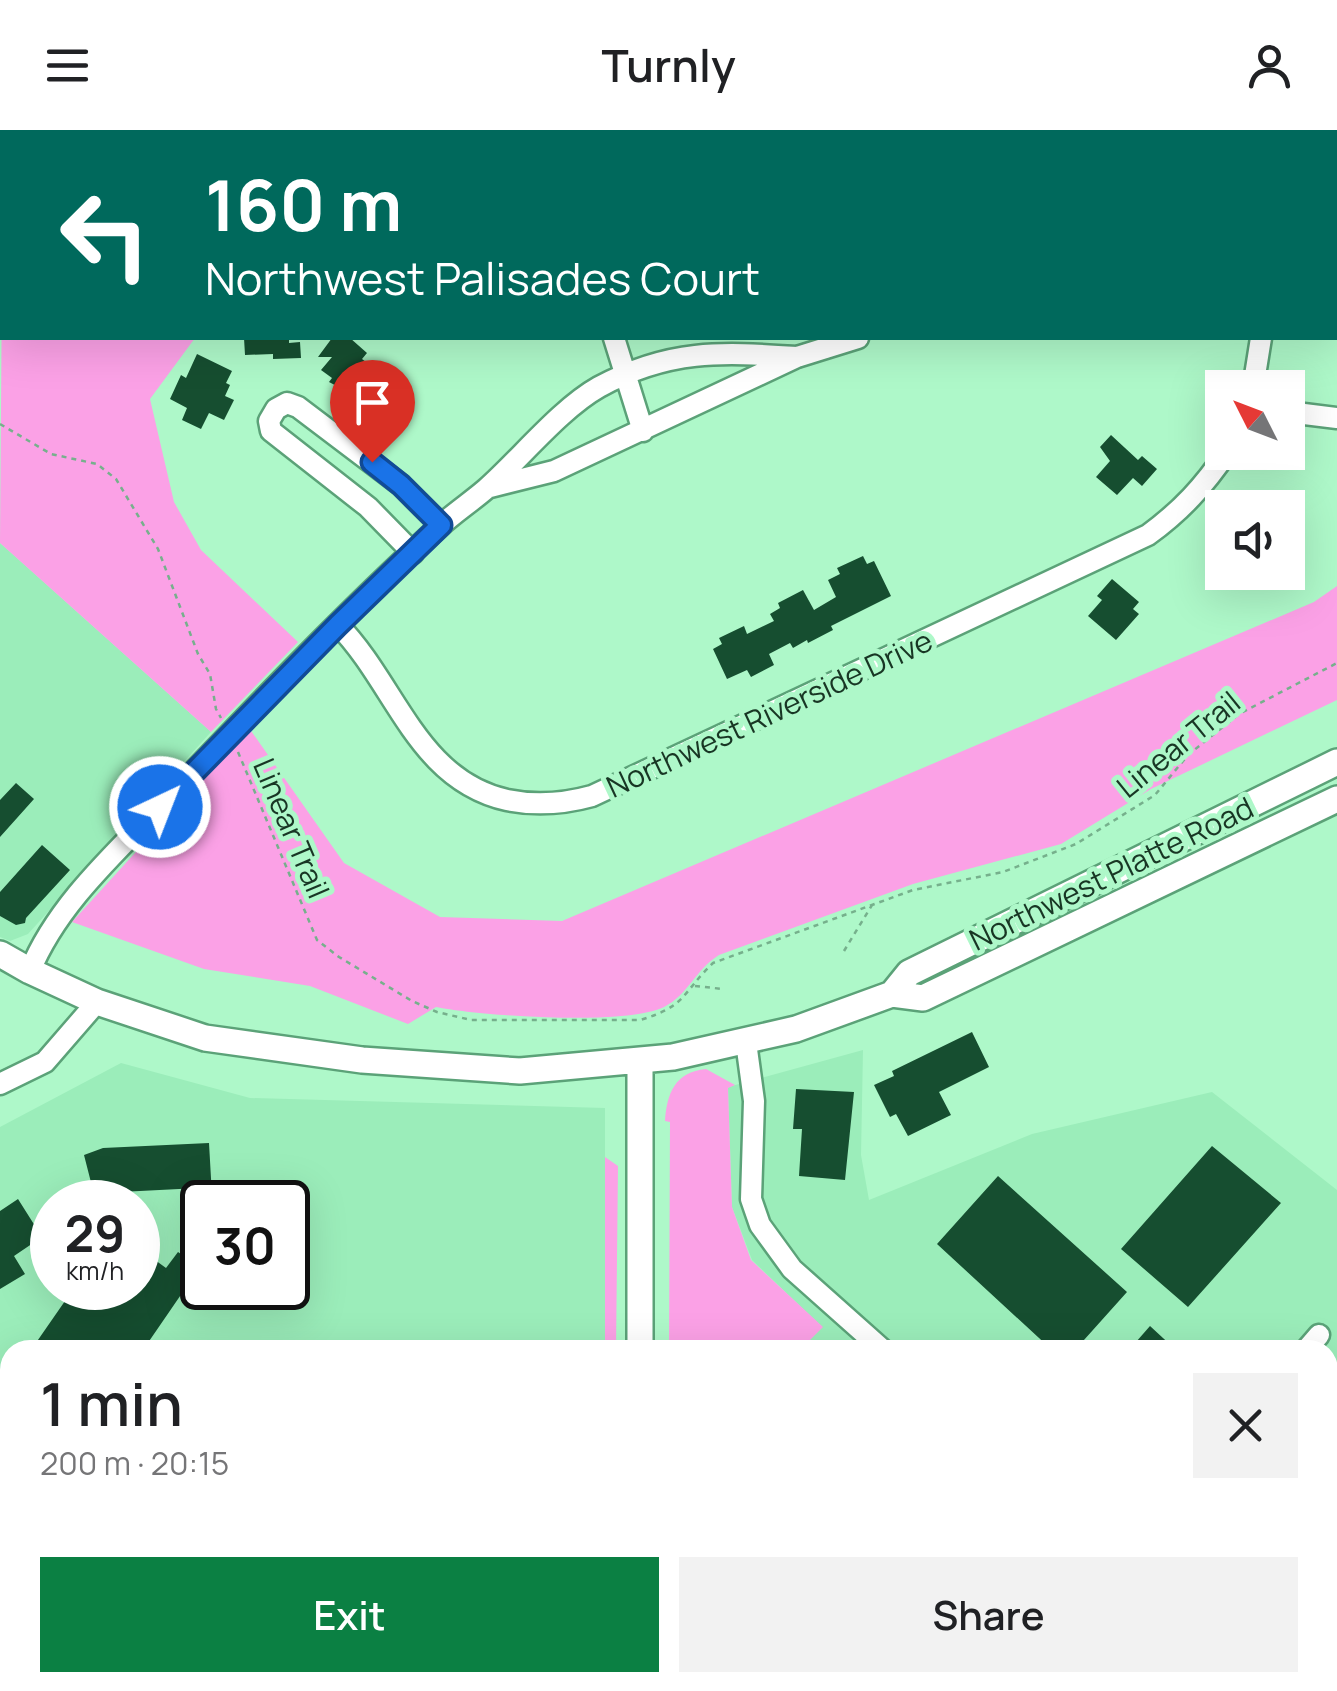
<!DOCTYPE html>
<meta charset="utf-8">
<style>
:root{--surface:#fff;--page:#f2f2f2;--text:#202124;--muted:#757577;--accent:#0b8043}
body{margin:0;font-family:Manrope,sans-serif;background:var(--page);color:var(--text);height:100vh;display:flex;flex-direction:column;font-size:38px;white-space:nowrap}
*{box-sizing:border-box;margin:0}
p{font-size:32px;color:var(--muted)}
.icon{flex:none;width:55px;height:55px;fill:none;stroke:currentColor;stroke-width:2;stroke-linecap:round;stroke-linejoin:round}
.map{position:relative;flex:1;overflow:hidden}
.panel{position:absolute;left:0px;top:1210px;width:1338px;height:352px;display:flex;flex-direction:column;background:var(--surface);border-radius:30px 30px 0 0;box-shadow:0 10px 40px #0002}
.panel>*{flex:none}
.banner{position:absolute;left:0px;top:0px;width:1338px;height:210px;box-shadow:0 10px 40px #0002;background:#00695c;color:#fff;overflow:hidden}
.needle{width:65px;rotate:312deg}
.fabs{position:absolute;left:1205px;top:240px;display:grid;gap:20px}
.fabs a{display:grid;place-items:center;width:100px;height:100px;border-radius:0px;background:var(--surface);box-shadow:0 10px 40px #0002;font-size:50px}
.speed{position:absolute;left:30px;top:1050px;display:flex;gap:20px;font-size:50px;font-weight:700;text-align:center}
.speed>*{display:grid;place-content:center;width:130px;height:130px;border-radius:50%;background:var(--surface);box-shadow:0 10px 40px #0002;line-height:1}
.speed small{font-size:25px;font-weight:400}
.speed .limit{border:5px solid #111;border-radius:15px;background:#fff;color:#111}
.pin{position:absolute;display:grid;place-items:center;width:85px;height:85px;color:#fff;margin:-102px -42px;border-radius:50% 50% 50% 0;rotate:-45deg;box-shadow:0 0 10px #0007}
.pin .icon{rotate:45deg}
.me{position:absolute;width:110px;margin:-55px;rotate:43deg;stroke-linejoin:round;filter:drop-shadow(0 0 8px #0008)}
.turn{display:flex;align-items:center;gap:35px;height:210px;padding:0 40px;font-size:45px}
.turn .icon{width:130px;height:130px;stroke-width:2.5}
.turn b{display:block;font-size:70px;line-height:85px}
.round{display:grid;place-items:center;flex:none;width:105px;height:105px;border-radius:0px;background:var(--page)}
.summary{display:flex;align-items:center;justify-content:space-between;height:170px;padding:0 40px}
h1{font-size:60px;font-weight:600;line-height:75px}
.cta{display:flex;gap:20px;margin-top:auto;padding:20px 40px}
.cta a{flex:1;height:115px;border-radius:0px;background:var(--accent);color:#fff;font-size:40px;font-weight:600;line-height:115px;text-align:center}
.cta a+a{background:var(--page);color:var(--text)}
header{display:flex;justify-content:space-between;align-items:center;height:130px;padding:0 40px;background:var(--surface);font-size:45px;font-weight:600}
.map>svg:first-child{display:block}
</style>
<header><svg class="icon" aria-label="menu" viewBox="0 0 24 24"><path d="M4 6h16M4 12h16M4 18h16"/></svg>Turnly<svg class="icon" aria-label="person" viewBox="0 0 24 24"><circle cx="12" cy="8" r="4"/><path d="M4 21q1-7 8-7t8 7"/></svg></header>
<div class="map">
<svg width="1337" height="1561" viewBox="0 0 1337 1561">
<rect width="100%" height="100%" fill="#aef8c9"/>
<path fill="#9bedba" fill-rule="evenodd" d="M0 413 211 602 28 804 10 811 0 807Z
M863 920 861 1025 869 1070 1032 1004 1212 962 1337 1060V1561H855L846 1553 1328 1552V1220H800L822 1197 752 1130 732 1077 728 957Z
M121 933 250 968 605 978V1220H10V1552H606V1561H0V997ZM52 1072H138V1158H52ZM202 1072H288V1158H202Z"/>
<path fill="#fba1e6" d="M2 145V208H195L150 269 174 372 201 420 298 512 211 602 0 413Z
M1337 456V570L1151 659 1061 714 913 754 719 825C695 840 688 865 664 877 625 896 480 886 436 877L408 894 310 856 204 839 72 792 249 598 344 733 440 787 562 791 1314 472Z
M706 939 735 955 728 958 732 1077 751 1130 823 1197 800 1220H669L670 992 665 991C667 963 675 942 706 939Z
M605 1027 618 1036 616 1220H605Z
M728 1553H846L855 1561H732Z"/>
<path fill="#164e30" d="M244 208H289V213L300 212 301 228 273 229V224L245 225Z
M332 208H350L367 223 362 229 370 235 350 263 329 252 332 248 321 240 332 227H318Z
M197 224 232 241 226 253 230 255 225 266 234 270 224 290 209 283 201 299 182 290 187 278 170 269 181 245 186 248Z
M1111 305 1138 330 1142 326 1157 339 1142 356 1133 348 1117 365 1096 347 1110 331 1100 317Z
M863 426 867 434 874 431 891 466 831 496 833 500 808 513 807 510 793 518 790 513 769 524 774 535 751 547 747 540 727 549 713 519 722 514 719 508 744 496 747 504 774 491 770 484 780 478 778 473 803 460 814 480 836 467 828 450 840 444 837 438Z
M1112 449 1139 472 1133 479 1139 484 1116 510 1088 486 1102 470 1097 466Z
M16 653 34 669 0 707V670Z
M42 715 70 740 26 788 25 793 16 795 0 786V762Z
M972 902 989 937 939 962 951 985 908 1006 896 984 890 987 874 955 894 946 892 941Z
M796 959 854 962 845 1050 799 1046 802 999H793Z
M209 1013 212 1066 200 1067 199 1058 120 1062 122 1067 96 1072 84 1025 103 1018Z
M1212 1016 1281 1073 1188 1177 1121 1119Z
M998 1046 1127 1162 1075 1220H1052L937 1114Z
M18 1069 42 1107 14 1126 25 1144 0 1159V1081Z
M178 1122 200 1137 143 1220H31L74 1158H84L93 1164 97 1158H138L155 1130 166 1138Z
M1150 1196 1176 1220H1129Z"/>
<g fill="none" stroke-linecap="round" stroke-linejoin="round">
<g stroke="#5ba278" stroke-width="25">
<path id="minor" d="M60 2 61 0
M643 2 644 0
M1335 47 1337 48
M0 131 2 128
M614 208 643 301
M1253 258 1261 208
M1288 282 1337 288
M490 357 554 341 797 227 858 208
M413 423 368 377 271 301 269 291 276 279 287 273 298 277 401 355 441 395
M338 495C396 554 417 650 507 670 536 676 563 674 592 666L1148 405C1181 381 1204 356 1227 322
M30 841C58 772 120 719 171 665 258 574 346 482 439 397 454 383 471 372 486 359 520 329 560 279 599 257 669 219 720 222 797 227
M746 912 754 971 751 1069 760 1095 792 1139 883 1220
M0 954 45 932 97 872
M1306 1220 1319 1205
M0 1285 10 1292
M374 1552 389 1561
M108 1561 117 1552"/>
</g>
<g stroke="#5ba278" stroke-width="30">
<path id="major" d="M0 824 30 841 97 872 205 908 362 930 520 941 673 927 796 899 892 864 923 868 1337 669
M892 864 909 843 1337 632
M640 931V1220
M705 1552 710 1561"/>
</g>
<g stroke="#5ba278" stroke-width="32">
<path id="highway" d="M638 1552 639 1561"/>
</g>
<path stroke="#76b08c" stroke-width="2.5" stroke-dasharray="5 5" stroke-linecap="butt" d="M0 294 51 324 97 334 116 349 158 419 198 524 210 544 216 579 221 588
M238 622 317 810 339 827 412 871 437 882 471 890H640C687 876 681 864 713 833L913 760 1003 742 1076 714 1155 665 1188 625 1239 584 1337 533
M844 821 872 775
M695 856 723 859"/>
<use href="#minor" stroke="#fff" stroke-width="20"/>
<use href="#major" stroke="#fff" stroke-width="25"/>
<use href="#highway" stroke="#fff" stroke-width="28"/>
</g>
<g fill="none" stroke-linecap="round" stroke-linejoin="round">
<g stroke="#114b97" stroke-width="25">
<path id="route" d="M160 677 338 495 441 395 401 355 372 332"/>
</g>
<use href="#route" stroke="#1a73e8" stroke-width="18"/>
</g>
<g text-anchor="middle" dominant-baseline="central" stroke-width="10" stroke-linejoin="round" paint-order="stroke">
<g font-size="30" fill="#183624" stroke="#aef8c9">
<text transform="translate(769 583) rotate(-25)">Northwest Riverside Drive</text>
<text transform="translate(1178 614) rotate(-39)">Linear Trail</text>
<text transform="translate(292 698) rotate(67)">Linear Trail</text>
<text transform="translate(1111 743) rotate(-26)">Northwest Platte Road</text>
</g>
</g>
</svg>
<div class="fabs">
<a><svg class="needle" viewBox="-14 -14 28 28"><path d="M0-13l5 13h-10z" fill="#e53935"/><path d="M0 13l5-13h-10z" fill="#757577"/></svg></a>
<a><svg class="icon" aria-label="sound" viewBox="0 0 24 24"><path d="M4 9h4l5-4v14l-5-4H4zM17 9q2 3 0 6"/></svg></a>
</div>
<div class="speed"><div>29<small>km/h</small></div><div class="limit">30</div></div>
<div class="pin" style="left:372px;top:332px;background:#d93025"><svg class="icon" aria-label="arrive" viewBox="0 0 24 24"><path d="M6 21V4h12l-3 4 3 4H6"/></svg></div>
<svg class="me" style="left:160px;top:677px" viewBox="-20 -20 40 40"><circle r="17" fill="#1a73e8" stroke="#fff" stroke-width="3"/><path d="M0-11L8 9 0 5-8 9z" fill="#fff"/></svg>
<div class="banner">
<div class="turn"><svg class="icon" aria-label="left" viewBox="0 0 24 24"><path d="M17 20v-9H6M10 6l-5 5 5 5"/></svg><div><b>160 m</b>Northwest Palisades Court</div></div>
</div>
<section class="panel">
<div class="summary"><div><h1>1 min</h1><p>200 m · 20:15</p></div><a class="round"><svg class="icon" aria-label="close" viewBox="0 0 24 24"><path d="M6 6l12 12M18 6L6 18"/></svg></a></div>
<div class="cta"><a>Exit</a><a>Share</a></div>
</section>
</div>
